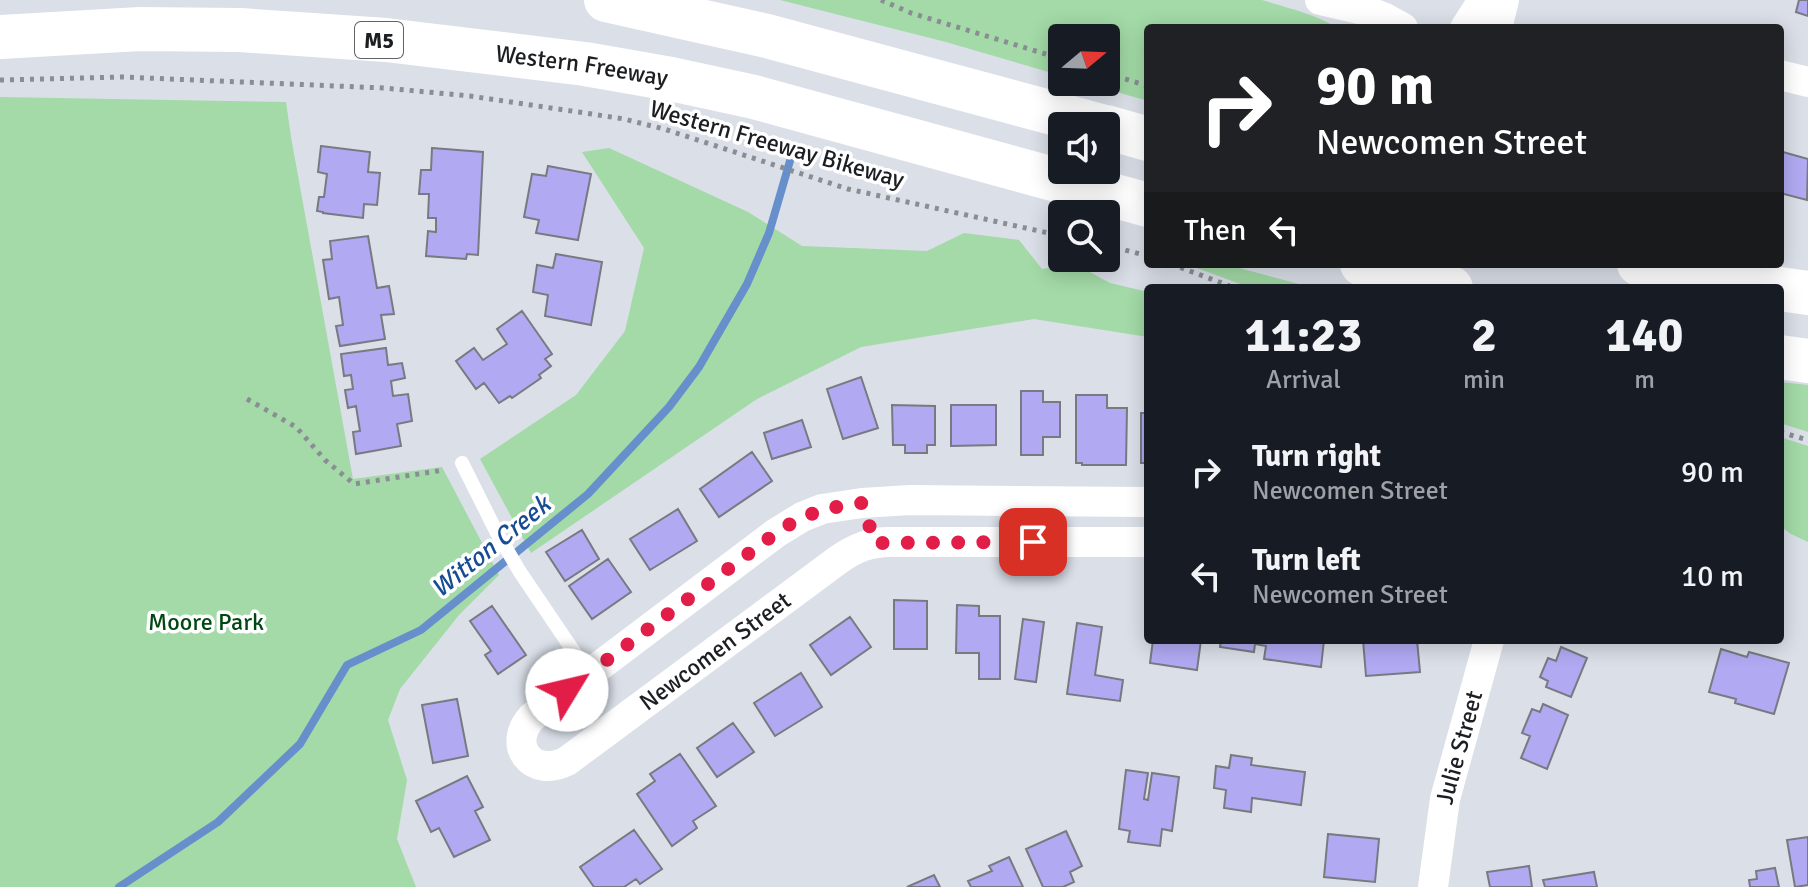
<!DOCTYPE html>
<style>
:root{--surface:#171b24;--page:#242831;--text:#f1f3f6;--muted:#9ea1a6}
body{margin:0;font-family:Signika,sans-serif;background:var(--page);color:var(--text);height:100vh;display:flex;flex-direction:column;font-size:30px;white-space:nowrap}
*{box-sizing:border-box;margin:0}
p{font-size:26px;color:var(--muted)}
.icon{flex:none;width:44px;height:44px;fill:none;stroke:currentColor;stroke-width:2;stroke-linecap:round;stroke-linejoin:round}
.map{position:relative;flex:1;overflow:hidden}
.drawer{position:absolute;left:1144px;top:284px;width:640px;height:360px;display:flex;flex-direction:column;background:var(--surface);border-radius:8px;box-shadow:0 4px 20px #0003}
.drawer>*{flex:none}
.guide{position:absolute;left:1144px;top:24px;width:640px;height:244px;border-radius:8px;box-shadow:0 4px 20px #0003;background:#202124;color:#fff;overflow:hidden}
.needle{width:52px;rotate:71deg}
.controls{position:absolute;left:1048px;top:24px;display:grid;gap:16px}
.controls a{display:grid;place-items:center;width:72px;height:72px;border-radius:8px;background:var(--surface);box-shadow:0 4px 20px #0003;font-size:40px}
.pin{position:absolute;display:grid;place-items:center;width:68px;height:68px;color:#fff;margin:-34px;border-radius:16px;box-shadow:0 4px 12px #0006}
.me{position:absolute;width:88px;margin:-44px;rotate:54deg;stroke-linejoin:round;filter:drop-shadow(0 0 6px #0008)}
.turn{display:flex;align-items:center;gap:28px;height:168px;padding:0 40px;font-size:36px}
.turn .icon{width:104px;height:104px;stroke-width:2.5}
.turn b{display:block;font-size:56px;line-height:68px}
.then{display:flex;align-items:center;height:76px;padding:0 40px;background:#0003;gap:16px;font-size:30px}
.eta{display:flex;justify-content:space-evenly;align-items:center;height:136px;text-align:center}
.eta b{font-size:48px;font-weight:700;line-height:56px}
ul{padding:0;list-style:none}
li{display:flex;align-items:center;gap:24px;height:104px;padding:0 40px}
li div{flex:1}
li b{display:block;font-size:30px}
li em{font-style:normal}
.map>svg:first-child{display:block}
</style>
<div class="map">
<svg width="1808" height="887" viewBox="0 0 1808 887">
<rect width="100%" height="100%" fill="#dadfe8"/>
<path fill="#a3daa7" d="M780 0H1262C1288 8 1315 14 1338 28H1148V101L1082 82H1106V38H1062V76L946 42Z
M0 97 286 102 291 137 353 479 442 467 499 575 459 615 400 689 388 720 407 780 397 839 416 887H0Z
M609 148 748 212 802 246 927 251 964 233 1019 240 1042 269 1075 264 1110 283 1148 292V337L1034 319 861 347 757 399 531 553 480 459 576 395 625 331 644 248 582 152Z
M1186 264H1224L1314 288H1251Z
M1780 382 1808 385V432L1780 423Z
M1780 437 1808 446V542L1791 534 1780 526Z"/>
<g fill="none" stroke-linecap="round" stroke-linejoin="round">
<path stroke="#668fcc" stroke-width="8" d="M119 887 218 822 300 744 347 665 421 630 588 494 669 407 699 367 747 284 769 233 792 154"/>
</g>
<path fill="#b1aaf3" stroke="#797981" stroke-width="2" d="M1799 0H1808V16L1796 12Z
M321 146 370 152 368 172 380 173 377 205 364 204 363 218 323 213V212L317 211 319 197H324L327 174 318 172Z
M432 148 483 152 478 255 467 254 466 259 426 256 428 231 436 232V218H428L429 194H419L421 170H431Z
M1783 152 1808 159 1807 200 1780 193V161Z
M548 166 591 174 578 240 536 233 539 220 524 217 532 174 546 176Z
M368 236 377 288 389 286 394 314 381 315 385 339 340 346 336 326 343 325 339 297 329 299 323 260 332 259 330 241Z
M556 254 602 262 591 325 545 316 548 295 533 292 537 265 553 268Z
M522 311 552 354 545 359 551 366 539 375 541 378 512 398 510 396 499 403 484 383 476 389 456 361 474 348 483 360 507 344 497 329Z
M386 348 388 365 402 363 405 378 391 381 393 396 408 394 412 421 397 424 401 446 356 454 353 432 360 431 356 406 348 408 345 390 353 389 351 375 344 376 341 354Z
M861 377 878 428 843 439 827 389Z
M1021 391H1043V402H1060V437H1043V455H1021Z
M1076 395H1107V408H1127L1126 465H1082V463H1076Z
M892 405 935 406V445H927V453H905V445H893Z
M951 405H996V445L951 446Z
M1141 413H1148V463H1141Z
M802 420 811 447 772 459 764 433Z
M752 452 772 481 719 517 700 489Z
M678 509 697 541 650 570 630 539Z
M582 530 599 559 565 581 546 552Z
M608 559 631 592 592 619 569 586Z
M894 600 927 601V649H894Z
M957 605 979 606V616H1000V679H979V653H956Z
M492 606 526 655 498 674 485 655 491 651 470 621Z
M850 617 871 647 831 675 810 645Z
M1023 619 1044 622 1036 682 1015 679Z
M1077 623 1102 627 1095 675 1123 680 1120 701 1067 694Z
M1153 640H1201L1197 670 1150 663Z
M1221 640H1324L1321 667 1264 659 1266 646 1255 644 1254 652 1220 647Z
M1363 640H1417L1420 672 1366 676Z
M1561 647 1587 658 1571 697 1546 687 1548 681 1540 677 1548 658 1556 661Z
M1721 649 1747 657 1749 652 1789 663 1774 714 1735 703 1736 699 1709 692Z
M801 673 822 707 775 736 754 703Z
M457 699 468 756 433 763 422 705Z
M1543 704 1568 715 1547 769 1521 758 1530 736 1522 733 1532 709 1540 712Z
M733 723 754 752 717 777 697 748Z
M680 754 716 806 693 821 697 828 672 846 637 794 655 781 650 774Z
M1231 755 1252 758 1251 765 1305 772 1301 805 1252 798 1251 812 1224 808 1226 790 1214 788 1216 766 1229 768Z
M1126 770 1148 773 1144 799 1148 800 1152 773 1179 777 1172 831 1162 829 1160 846 1128 842 1130 831 1119 829Z
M467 776 483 807 475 811 490 840 454 857 439 828 431 832 416 801Z
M634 830 662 869 640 884 636 879 624 887H594L580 867Z
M1066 831 1082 866 1070 872 1074 882 1063 887H1043L1026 849Z
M1328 834 1379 839 1375 882 1324 877Z
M1808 837V885L1795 887 1787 840Z
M1009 857 1023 887H971L968 881 992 871 989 866Z
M1529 866 1532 887H1490L1487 872Z
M1775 868 1779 887H1750L1749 880 1757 879 1756 871Z
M1594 872 1597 887H1545L1543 880Z
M934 875 940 887H907Z"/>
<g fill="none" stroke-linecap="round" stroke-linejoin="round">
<path stroke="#8a8e94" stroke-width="5" stroke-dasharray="4 6" stroke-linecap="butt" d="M881 0 911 13 1062 59
M1106 73 1148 86
M0 80 123 77 384 88 470 96 585 113 624 119 664 129 848 189 1062 236
M1106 245 1148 256
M1171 264 1235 288
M247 399 296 427 325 460 354 484 444 470
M1780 432 1808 440"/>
<path stroke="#fff" stroke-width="14" d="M462 463 497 533 520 572 589 674"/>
<g stroke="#fff" stroke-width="30">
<path d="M1320 0 1367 11 1383 17 1403 28"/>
<path d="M1465 28 1483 0"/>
<path d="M1497 28 1504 0"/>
<path d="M1780 75 1808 82"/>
<path id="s1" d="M1148 502 910 500 862 503 822 509 802 517 776 533 532 717C506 745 532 779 567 761L838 560C855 548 870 542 890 542H1148"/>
<path id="s2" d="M1433 887 1445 799 1489 640"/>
</g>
<g stroke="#fff" stroke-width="44">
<path d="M606 0 767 36 1101 126"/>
<path id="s3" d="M0 37 140 29 240 30 386 40 585 64 671 79 754 97 1148 205"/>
<path d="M1106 127 1148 139"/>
<path d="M1362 264 1451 288"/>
<path d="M1639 264 1773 288"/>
<path d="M1780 289 1808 293"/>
<path d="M1780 357 1808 361"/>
</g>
</g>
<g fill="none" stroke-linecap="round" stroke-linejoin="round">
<path stroke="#e11d48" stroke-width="14" stroke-dasharray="0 25.2" d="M567 690 776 533C805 513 828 507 862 503L875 543 1033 542"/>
</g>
<g text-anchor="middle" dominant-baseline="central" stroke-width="7" stroke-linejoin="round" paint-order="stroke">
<rect fill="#fff" stroke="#606264" stroke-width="2" x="355" y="22" width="48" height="36" rx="6"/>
<g font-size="22" font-weight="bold" fill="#1c1e21">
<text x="379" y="40">M5</text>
</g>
<g font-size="24" fill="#1c1e21" stroke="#fff">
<text stroke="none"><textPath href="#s3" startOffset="584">Western Freeway</textPath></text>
<text transform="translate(777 144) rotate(16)">Western Freeway Bikeway</text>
<text stroke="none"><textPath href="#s1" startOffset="956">Newcomen Street</textPath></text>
<text stroke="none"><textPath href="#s2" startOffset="142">Julie Street</textPath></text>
</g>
<g font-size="24" fill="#004813" stroke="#fff">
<text x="206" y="622">Moore Park</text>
</g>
<g font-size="26" font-style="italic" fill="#174b94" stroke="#fff">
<text transform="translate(491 547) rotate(-39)">Witton Creek</text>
</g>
</g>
</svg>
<div class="controls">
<a><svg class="needle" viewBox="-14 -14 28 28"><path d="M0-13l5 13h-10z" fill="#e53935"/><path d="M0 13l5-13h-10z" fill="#9ea1a6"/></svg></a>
<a><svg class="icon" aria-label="sound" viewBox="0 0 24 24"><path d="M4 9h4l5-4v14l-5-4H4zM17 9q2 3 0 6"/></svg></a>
<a><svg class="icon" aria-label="search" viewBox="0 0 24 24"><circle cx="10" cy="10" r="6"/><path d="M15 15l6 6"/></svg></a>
</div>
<div class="pin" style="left:1033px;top:542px;background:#d93025"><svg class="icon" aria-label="arrive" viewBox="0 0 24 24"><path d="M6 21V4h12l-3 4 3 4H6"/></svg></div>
<svg class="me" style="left:567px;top:690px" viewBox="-20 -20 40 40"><circle r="19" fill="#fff"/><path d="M0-13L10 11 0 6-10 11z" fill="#e11d48"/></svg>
<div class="guide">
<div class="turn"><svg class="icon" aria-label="right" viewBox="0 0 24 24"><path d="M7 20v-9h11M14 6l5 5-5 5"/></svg><div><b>90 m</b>Newcomen Street</div></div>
<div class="then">Then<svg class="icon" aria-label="left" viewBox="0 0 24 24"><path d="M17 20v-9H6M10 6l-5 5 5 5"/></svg></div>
</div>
<section class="drawer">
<div class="eta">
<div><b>11:23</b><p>Arrival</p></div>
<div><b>2</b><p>min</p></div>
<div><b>140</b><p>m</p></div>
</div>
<ul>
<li><svg class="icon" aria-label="right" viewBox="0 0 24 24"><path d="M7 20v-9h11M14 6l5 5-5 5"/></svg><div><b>Turn right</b><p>Newcomen Street</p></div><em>90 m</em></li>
<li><svg class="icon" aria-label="left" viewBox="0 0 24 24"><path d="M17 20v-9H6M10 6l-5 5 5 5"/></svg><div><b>Turn left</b><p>Newcomen Street</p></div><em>10 m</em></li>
</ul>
</section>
</div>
